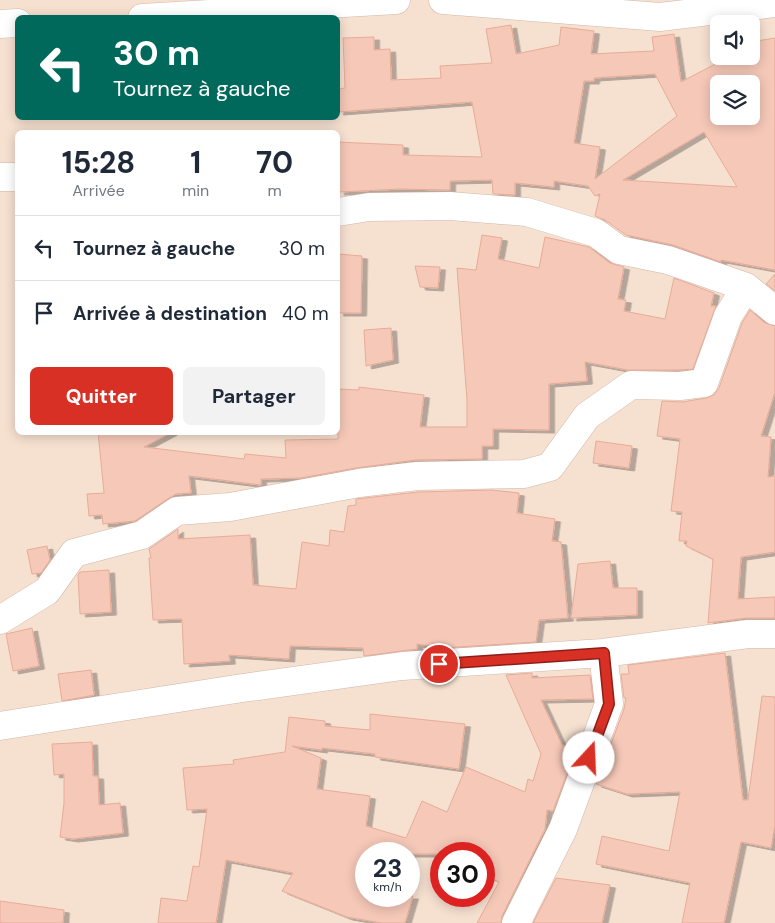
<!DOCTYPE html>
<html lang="fr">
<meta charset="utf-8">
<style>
:root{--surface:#fff;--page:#f2f2f3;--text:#1f2937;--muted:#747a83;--line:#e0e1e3;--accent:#d93025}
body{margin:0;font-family:"DM Sans",sans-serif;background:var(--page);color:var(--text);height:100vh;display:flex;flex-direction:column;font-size:19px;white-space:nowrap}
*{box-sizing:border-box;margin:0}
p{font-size:16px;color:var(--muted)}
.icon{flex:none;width:28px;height:28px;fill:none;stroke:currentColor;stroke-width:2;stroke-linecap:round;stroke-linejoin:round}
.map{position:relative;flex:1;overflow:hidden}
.side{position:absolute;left:15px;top:130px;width:325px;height:305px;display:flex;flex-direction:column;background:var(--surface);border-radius:8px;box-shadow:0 2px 12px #0003}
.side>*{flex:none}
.banner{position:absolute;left:15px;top:15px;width:325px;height:105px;border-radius:8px;box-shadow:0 2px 12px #0003;background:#00695c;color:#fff;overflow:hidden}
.tools{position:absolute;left:710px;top:15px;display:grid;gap:10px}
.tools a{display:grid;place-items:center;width:50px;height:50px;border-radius:8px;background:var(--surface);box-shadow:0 2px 12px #0003;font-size:25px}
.speed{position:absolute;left:355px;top:842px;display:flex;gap:10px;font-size:25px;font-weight:700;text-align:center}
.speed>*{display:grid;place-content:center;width:65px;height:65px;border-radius:50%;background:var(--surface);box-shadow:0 2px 12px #0003;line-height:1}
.speed small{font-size:12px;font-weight:400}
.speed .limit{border:8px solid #d22;background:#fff;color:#111}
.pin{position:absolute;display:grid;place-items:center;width:42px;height:42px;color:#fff;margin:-21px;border:2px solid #fff;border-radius:50%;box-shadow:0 1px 5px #0007}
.me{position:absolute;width:55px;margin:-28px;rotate:20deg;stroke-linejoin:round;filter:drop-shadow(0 0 4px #0008)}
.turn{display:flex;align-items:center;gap:18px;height:105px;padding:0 15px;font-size:22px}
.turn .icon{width:65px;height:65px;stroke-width:2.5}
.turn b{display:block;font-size:35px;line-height:42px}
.eta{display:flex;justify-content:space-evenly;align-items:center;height:85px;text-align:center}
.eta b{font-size:30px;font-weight:700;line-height:35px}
.button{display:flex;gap:10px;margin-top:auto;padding:10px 15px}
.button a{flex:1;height:58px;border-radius:8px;background:var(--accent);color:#fff;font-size:20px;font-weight:700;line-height:58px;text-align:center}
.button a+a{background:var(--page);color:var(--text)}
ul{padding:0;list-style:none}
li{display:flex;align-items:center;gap:15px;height:65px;padding:0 15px;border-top:1px solid var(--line)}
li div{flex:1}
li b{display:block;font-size:19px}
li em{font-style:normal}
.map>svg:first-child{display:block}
</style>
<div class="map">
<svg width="775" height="923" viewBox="0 0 775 923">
<defs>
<filter id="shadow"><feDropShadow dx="5.5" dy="3" stdDeviation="0" flood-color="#0004"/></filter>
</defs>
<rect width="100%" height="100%" fill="#feefe2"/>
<path fill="#f6e0d0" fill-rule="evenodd" d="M0 0H775V923H0ZM18 18H338V118H18ZM719 24H751V56H719ZM719 84H751V116H719ZM18 132H338V432H18ZM366 854H409V896H366ZM441 854H484V896H441Z"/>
<path fill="#f5c8b8" stroke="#e9ab97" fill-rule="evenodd" filter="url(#shadow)" d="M511 25 516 54 559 45 561 27 594 31 591 54 654 51 652 37 674 34 681 82 721 61 720 56H751V42L775 38V270L721 260V262L673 245 626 235 605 220 595 216 600 194 595 196 588 186 554 181V187L515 183V195L493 194 492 180 450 181V190L400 189 339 192 338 142 403 145V155L482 157 472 102 338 112V89L345 88 343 38 374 37V50L390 49 391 80 441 78 440 66 492 63 486 29ZM655 74 677 116 595 179 600 147 574 143 584 81H594V78ZM719 84H751V116H719ZM704 132 737 187 623 180Z
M482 235 502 238 498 259 539 268 545 237 589 247 610 263 624 267 618 299 626 300 624 311 665 319 674 278 714 293 711 306H716L693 369 679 370H628L585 362 587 381 549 384V430L493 429V446H482V459L415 460 356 468 301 478 261 479V485L189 476 191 493 176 494 169 498 135 521 103 524 102 515 89 516 87 494 104 493 98 432H172L144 447 244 459 245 454 286 458 285 440 338 439V389L359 390V387L424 395 420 427H467V400L457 268 476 270Z
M338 254 362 256 361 313H338Z
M415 266 440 267 438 288 420 287Z
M775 274V291L766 284Z
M750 310 765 323 775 326V392L761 436 771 437 768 477 775 476V552L741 557 738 599 775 597V618H746L708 623 713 559 686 546 687 541H679L682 512 671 511 680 439 657 436 662 401 682 402 706 398 714 395 719 388 742 323Z
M391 328 393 360 366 366 364 330Z
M596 441 632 446 629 468 593 463Z
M492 490 519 493 517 513 555 519 552 541 561 542 568 618 539 620 536 642 443 648 417 644V649L364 656 363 648 290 646 289 659 229 655 230 661 184 664 182 619 153 620 149 558H151L149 549 178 529V539L250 535 253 585 296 589 302 542 329 546 330 530 344 532 348 506 356 505V499L418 492Z
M47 546 50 560 41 573 32 574 27 550Z
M610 561 613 588H637V615L571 618 578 564Z
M109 570 111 612 80 614 78 575 80 572Z
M32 628 39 666 13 671 6 634Z
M725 653 743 800H748L762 696 775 697V825L771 848 741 842 724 923H682L690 883 596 864 602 836 669 851 680 792 627 794 596 784 624 709 626 698H624L621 674H629L628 665Z
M91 670 94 695 62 701 58 674Z
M532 673V678L590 675 593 699 541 700 562 745 576 749 553 811 547 810 545 829 502 916 501 923H477L499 882 484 875V854H366V896H413L405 923H382L347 917 282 891 293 873 226 860 216 923H158L161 898 187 901 193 866 199 867 207 809 187 810 183 768 234 764 233 760 285 752 289 717 325 721V726L370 730V714L465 724 459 769 375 757V754L322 748V750L292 746 321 758 317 789 370 796 366 826 406 838 422 801 447 812 466 767 525 792 528 779 533 781 541 754 506 675Z
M92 742 93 776H98L99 805 120 803 123 833 73 839 60 837 64 803V774L54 775 52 744Z
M556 878 610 885 602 923H533Z
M0 901 64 910 63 923H0Z"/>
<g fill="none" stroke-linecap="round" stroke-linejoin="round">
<g stroke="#d2b7aa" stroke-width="29">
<path id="street" d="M443 0 660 17 775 3
M142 18 242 12 292 6 396 0
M0 24 18 23
M0 177H18
M338 212 369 207 450 206 527 212 596 233 619 250 668 260 746 287 775 311
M0 620 47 591 74 553 142 535 177 511 230 507 359 483 417 476 524 474 550 467 587 416 631 385 680 386 704 383 728 316 746 287
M0 726 236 689 402 666 603 653 748 634H775
M516 923 563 829 609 704 603 653"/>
</g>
<use href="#street" stroke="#fff" stroke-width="28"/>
</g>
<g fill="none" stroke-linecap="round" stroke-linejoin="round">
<g stroke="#8d1f18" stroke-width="12">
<path id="route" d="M439 664 604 653 609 704 589 758"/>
</g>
<use href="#route" stroke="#d93025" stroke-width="9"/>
</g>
</svg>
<div class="tools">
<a><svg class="icon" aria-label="sound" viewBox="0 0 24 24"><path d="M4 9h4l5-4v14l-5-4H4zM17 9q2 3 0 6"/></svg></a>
<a><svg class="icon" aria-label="layers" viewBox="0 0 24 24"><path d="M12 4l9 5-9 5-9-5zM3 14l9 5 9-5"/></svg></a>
</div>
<div class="speed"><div>23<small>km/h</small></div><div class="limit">30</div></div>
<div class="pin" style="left:439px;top:664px;background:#d93025"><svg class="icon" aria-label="arrive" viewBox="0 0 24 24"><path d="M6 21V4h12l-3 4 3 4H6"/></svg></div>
<svg class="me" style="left:589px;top:758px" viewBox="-20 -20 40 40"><circle r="19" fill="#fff"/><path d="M0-13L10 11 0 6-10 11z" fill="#d93025"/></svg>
<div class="banner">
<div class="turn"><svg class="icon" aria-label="left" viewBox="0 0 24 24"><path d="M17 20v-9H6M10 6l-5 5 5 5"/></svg><div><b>30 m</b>Tournez à gauche</div></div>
</div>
<section class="side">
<div class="eta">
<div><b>15:28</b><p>Arrivée</p></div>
<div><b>1</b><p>min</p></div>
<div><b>70</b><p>m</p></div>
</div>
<ul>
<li><svg class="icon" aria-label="left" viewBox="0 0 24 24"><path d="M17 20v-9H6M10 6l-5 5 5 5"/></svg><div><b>Tournez à gauche</b></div><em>30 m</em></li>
<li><svg class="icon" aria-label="arrive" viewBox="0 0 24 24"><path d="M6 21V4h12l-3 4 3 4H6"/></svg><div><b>Arrivée à destination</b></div><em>40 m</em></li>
</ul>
<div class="button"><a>Quitter</a><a>Partager</a></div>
</section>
</div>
